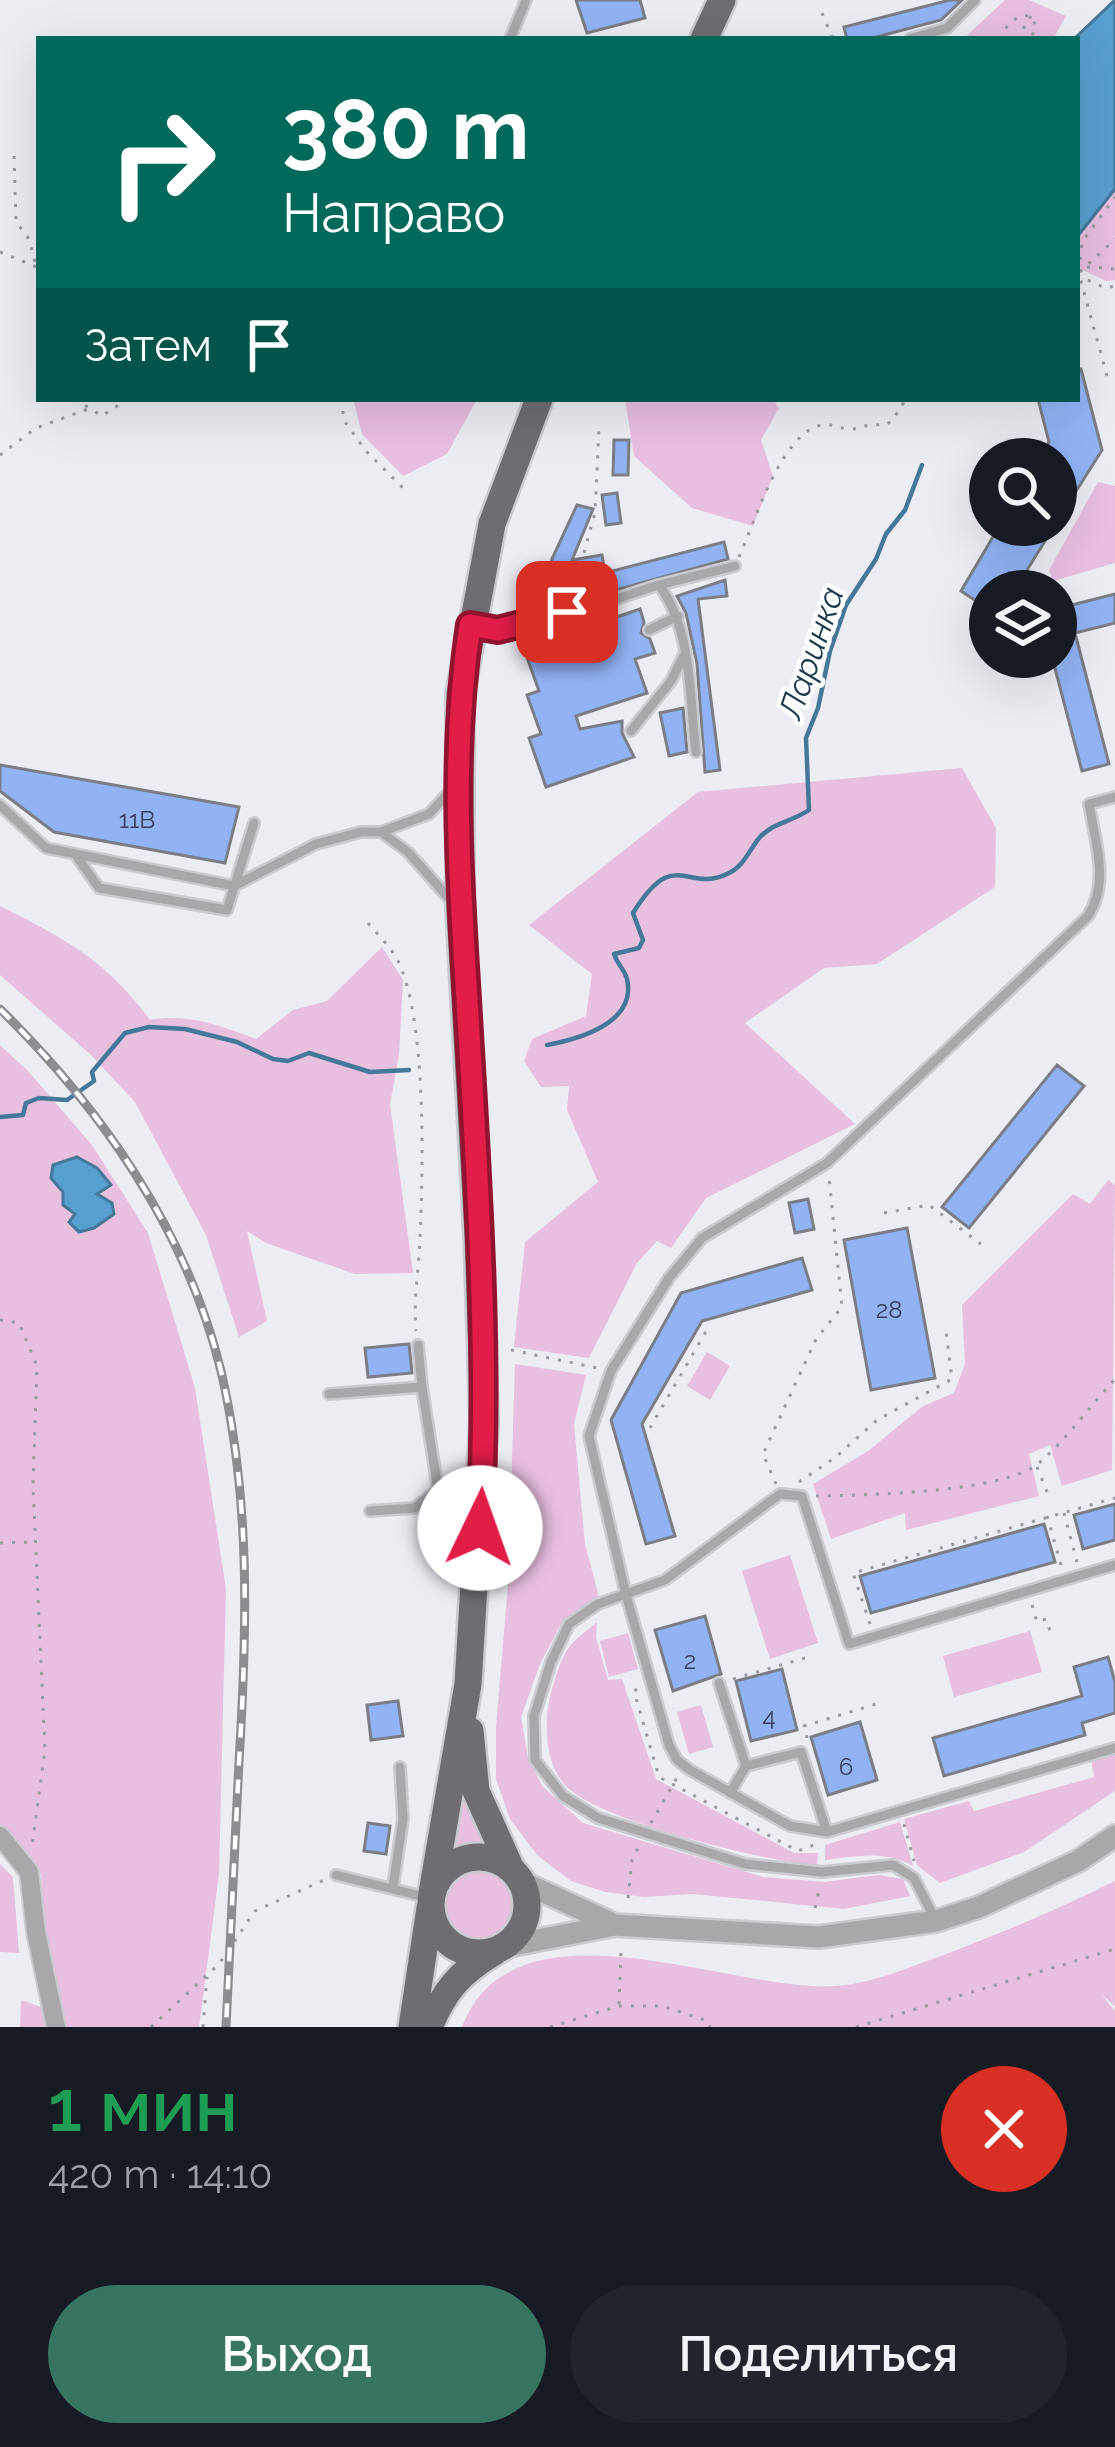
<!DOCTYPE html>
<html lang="ru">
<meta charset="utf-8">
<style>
:root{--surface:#171b24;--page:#20242c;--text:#f1f3f6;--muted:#9ea1a6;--accent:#387561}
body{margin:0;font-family:Raleway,sans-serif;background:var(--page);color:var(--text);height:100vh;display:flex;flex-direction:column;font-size:45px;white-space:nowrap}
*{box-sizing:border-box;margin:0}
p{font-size:39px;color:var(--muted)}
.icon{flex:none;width:66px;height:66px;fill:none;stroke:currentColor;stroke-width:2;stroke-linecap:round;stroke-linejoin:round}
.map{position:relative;height:2027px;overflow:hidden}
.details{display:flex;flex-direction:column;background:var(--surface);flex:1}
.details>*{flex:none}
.guide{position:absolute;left:36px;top:36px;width:1044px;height:366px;border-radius:0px;box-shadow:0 12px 48px #0002;background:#00695c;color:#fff;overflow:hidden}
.buttons{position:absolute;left:969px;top:438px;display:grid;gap:24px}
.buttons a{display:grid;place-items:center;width:108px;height:108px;border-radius:50%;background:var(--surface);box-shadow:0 12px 48px #0002;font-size:60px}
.pin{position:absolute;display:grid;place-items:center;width:102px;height:102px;color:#fff;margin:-51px;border-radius:24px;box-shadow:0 6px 18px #0006}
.me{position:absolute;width:132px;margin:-66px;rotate:3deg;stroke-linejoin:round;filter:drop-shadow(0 0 9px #0008)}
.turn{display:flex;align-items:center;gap:42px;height:252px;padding:0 48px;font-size:54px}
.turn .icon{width:156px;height:156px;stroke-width:2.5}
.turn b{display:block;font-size:84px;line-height:102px}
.then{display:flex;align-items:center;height:114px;padding:0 48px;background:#0003;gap:24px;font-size:45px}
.round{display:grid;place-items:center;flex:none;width:126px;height:126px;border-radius:63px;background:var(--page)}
.headline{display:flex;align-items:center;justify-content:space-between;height:204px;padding:0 48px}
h1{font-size:72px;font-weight:600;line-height:90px;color:#1e9e55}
.primary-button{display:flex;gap:24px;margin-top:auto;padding:24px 48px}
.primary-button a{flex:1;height:138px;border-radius:72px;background:var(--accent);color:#fff;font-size:48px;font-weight:600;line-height:138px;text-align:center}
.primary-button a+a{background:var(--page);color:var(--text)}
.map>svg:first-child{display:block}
</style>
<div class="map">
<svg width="1115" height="2027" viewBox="0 0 1115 2027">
<rect width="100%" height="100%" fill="#ececf3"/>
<path fill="#e7bfdf" d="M1005 0H1029L1066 16 1053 39H963Z
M1115 189V280L1106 281 1081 269 1077 262V237Z
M353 399H477L447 454 403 476 362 434Z
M625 399H772L779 408 761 440 773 476 753 526 692 508 634 456Z
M1098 482 1115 486V563L1053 581 1049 570Z
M962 768 996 828 995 887 877 964 824 968 745 1023 855 1124 706 1198 671 1248 657 1241 637 1263 589 1358 514 1347 525 1242 598 1182 567 1110 569 1086 541 1087 524 1061 532 1039 586 1016 592 974 529 925 698 792Z
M0 906C64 938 107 961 150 1020 188 1013 221 1026 256 1039L293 1010 327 1001 382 947 403 980 399 1055 390 1104 413 1273 355 1274 266 1243 247 1231 267 1321 239 1337 206 1235 135 1102 91 1055 0 975Z
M0 1045 27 1070 92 1145 148 1233 195 1388 226 1589 219 1874 199 2027H66L45 1939 41 1875 12 1834 0 1828Z
M1108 1180 1115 1185 1112 1470 1062 1486 1050 1445 1029 1454 1039 1496 906 1530 905 1513 831 1539 813 1484 868 1451 923 1406 954 1393 965 1364 962 1305 1073 1194 1090 1204Z
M707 1352 730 1366 710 1400 687 1386Z
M515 1364 586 1375 574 1424 585 1544 599 1597 561 1624 540 1664 521 1717 528 1758 542 1786 583 1823 763 1877 825 1882 878 1875 903 1879 910 1896 844 1909 693 1894 644 1897 605 1892 571 1881 538 1856 510 1819 496 1779V1727L508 1584Z
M790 1555 818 1643 770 1659 742 1571Z
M597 1622 596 1637 608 1680 622 1679 656 1779 794 1853H818L817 1866C766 1861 597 1821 565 1785 548 1766 546 1740 547 1716 549 1697 558 1663 569 1647 576 1638 588 1630 597 1622Z
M1030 1631 1042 1672 954 1697 943 1656Z
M628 1633 638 1669 609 1677 600 1641Z
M701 1705 713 1747 689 1754 677 1712Z
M1115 1752V1791L1024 1852 940 1883 917 1865 904 1819 969 1801 974 1811 1094 1777 1091 1759Z
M462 1771 487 1842H472L450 1850Z
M900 1822 913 1866C885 1850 856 1856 825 1860V1845Z
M0 1864 13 1877 19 1953 0 1952Z
M446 1904a34 34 0 1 1 68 0a34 34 0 1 1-68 0Z
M1115 1881V2006L1102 1995 1115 2011V2027H462C514 1891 729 1992 833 1986 866 1985 899 1971 930 1960 993 1937 1054 1911 1115 1881Z
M21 2000 41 2007 45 2027H20Z"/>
<path fill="#579fcf" stroke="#457799" stroke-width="3" d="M1115 0V189L1077 237V39H1074Z
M77 1157 97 1168 111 1185 97 1194 112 1203 114 1214 94 1228 79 1232 69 1222 75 1214 63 1205V1192L51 1178 53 1165Z"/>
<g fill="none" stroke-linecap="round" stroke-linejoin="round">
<path stroke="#457799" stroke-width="4.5" d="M547 1045C579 1039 637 1023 627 979 624 968 618 966 614 954L639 948 643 940 633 913C676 844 686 895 729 873 744 866 749 850 760 837 773 823 793 821 809 810L806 738 818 708 830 651 846 605 876 559 886 534 905 510 922 465
M0 1117 23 1115 26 1103 39 1098 67 1100 94 1081 92 1072 125 1033 149 1027 185 1029 237 1042 273 1059 288 1061 309 1053 370 1072 409 1070"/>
</g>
<path fill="#91b3f5" stroke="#7a7d84" stroke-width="3" d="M576 0H640L645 18 587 33Z
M950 0H962L941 20 869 39H847L844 27Z
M1077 369H1081L1102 450 1056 523V459H1039L1049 442 1038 399H1077Z
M614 440H629L628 475H613Z
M617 493 621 523 606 525 602 495Z
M577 505 593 509 572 560 602 555 605 573 724 542 728 559 580 600 574 572 543 612 535 614 526 609 549 577 552 559Z
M1000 525H1055L1014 591H990V610L961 591Z
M725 580 727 596 698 599 720 770 705 772 697 664 686 613 677 596Z
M1115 594V623L1075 633 1109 764 1082 771 1052 657H1056V609Z
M640 609 644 622 641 633 650 639 655 653 635 659 647 693 576 716 580 729 622 721V733L634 757 546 787 529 738 541 734 527 695 539 691 524 649Z
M683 708 687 752 669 756 660 713Z
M0 765 239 807 225 863 54 832 0 791Z
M1057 1065 1084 1086 969 1228 942 1207Z
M808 1199 814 1229 795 1233 789 1203Z
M907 1228 935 1378 871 1390 844 1240Z
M802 1258 812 1290 702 1321 642 1424 675 1536 646 1544 611 1420 681 1293Z
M409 1344 412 1373 368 1377 365 1348Z
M1115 1504V1540L1083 1549 1074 1515Z
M1044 1524 1055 1562 871 1613 860 1576Z
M705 1616 721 1674 673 1691 655 1630Z
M1108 1657 1115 1682V1713L1082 1723 1085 1735 944 1776 933 1738 1082 1696 1074 1667Z
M782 1669 797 1730 751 1741 736 1681Z
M398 1701 403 1736 371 1740 367 1705Z
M860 1722 877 1780 828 1795 811 1737Z
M368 1823 390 1826 386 1854 364 1851Z"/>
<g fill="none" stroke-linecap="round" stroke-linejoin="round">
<g stroke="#cacad1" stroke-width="14">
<path id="service" d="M510 39 526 0
M910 39 947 28 975 0
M659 585 735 566
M479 627C525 635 612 599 659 585 693 631 689 697 696 752
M649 630 678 616
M631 731 671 681 683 657
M1115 797 1089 804C1095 841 1110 882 1088 916L827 1163 702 1238 669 1278 611 1371 589 1436 626 1595 669 1745 677 1760 690 1770 790 1826 827 1832 1115 1748
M0 805 46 848 234 886 316 844 361 832H381L429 814 453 788
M381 832 408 852 453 903
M77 857 99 888 227 910 254 823
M418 1345 422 1387
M329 1394 422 1387 438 1490
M370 1511 414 1508 438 1490 473 1492
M719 1683 746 1766
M730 1793 746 1766 801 1752 827 1832
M336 1875 429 1898
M393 1887 403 1819 400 1767
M936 1921 914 1878 893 1865 822 1872 745 1864 598 1818 563 1796 535 1760 534 1716 551 1662 569 1624 598 1604 665 1580 780 1494 802 1496 849 1644 1115 1565"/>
</g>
<g stroke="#cacad1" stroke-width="22">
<path id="minor" d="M0 1836 29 1872 36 1932 56 2027"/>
</g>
<g stroke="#cacad1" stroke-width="26">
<path id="tertiary" d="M522 1882 609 1922
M503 1947 615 1925 819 1937 936 1921 979 1907 1078 1861 1115 1836"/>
</g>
<g stroke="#cacad1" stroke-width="32">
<path id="primary" d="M704 39 722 0
M470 1731 476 1791 511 1869
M431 1905a48 48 0 1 1 96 0a48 48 0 1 1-96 0Z
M432 1893 468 1684 484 1420 478 1235 460 910V694L492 524 539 399
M412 2027 430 1908
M429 2027C444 1991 460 1972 494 1952"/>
</g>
<path stroke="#99999f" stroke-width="3" stroke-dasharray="3 9" stroke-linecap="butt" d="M822 13 833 39
M1000 39C1006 25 1015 14 1031 16L1036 26 1031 39
M1017 39 1031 16
M14 156 16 222 29 239 39 278
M0 252 39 268
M1087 267 1115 269
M1080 272 1115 239
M1077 275 1105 288 1115 286
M1107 376 1079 274 1082 242 1115 197
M75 399 102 416 128 399
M343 399V419L365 450 404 489
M0 455 36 428 88 409
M739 557C755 522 780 435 821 425 831 423 837 428 848 429 862 430 869 421 883 426L892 421 906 399
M571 599 595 513 599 428
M368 923C378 935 390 946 397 959 427 1017 423 1169 420 1238 419 1270 413 1298 416 1331
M884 1213 929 1205 981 1244
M0 1320 19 1323 37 1366 33 1485 45 1750 32 1846
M511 1350 597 1368
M650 1428 708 1328
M1037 1467 1050 1499
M799 1482 836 1457 877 1420 952 1379 946 1331
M776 1484 763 1454 816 1339 842 1307 829 1177
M816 1496C864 1495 1004 1493 1039 1463 1067 1439 1090 1406 1115 1379
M1064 1513 1077 1562
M1047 1516 1062 1568
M0 1543 34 1542
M1032 1605 1037 1622 1046 1619 1052 1637
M870 1624 853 1573 1115 1498
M733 1679 805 1658
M637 1689 634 1691 659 1777 798 1851 819 1843
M807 1738 804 1726 883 1702
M651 1823 679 1774
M904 1824 914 1861
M628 1898 632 1860 641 1842
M815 1908 820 1886
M619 2004 621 1950
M151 2027 219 1964 255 1911 324 1880
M203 2027 207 1977
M550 2027 619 2006H662L708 2021 710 2027
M856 2027 1115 1949"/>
<use href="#service" stroke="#a8a7a9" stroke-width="9"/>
<use href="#minor" stroke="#a8a7a9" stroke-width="18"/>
<use href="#tertiary" stroke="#a8a7a9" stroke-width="21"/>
<use href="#primary" stroke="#6f6d72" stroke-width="27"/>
<g stroke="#8d8d91" stroke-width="9">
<path id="rail" d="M0 1009C101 1108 187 1231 221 1371 251 1501 247 1630 239 1762 235 1850 230 1939 226 2027"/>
</g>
<use href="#rail" stroke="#fff" stroke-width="4.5" stroke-dasharray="14" stroke-linecap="butt"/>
</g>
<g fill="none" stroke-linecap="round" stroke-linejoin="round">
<g stroke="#92132f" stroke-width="30">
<path id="route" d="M480 1528C490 1353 477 1174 467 999 459 873 451 750 470 625L498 630 567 612"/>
</g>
<use href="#route" stroke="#e11d48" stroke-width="21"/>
</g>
<g text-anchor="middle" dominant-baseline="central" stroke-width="9" stroke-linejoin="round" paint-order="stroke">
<g font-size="24" fill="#384052">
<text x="137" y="819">11В</text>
<text x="889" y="1309">28</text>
<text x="690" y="1660">2</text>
<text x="769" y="1716">4</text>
<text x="846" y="1766">6</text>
</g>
<g font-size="33" font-style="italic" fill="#18384d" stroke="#fff">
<text transform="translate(811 653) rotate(-71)">Ларинка</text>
</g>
</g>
</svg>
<div class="buttons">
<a><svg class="icon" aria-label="search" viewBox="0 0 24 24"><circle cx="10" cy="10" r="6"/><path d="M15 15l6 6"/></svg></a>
<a><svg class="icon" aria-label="layers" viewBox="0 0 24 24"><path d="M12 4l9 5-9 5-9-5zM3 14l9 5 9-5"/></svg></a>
</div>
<div class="pin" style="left:567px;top:612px;background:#d93025"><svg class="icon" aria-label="arrive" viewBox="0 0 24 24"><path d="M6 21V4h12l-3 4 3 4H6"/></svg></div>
<svg class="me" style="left:480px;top:1528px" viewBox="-20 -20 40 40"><circle r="19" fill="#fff"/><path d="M0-13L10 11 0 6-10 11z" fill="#e11d48"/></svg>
<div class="guide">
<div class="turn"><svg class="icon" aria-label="right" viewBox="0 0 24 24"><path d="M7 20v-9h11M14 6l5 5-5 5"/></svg><div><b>380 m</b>Направо</div></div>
<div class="then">Затем<svg class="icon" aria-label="arrive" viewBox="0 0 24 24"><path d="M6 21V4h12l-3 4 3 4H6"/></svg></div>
</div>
</div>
<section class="details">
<div class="headline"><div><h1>1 мин</h1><p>420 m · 14:10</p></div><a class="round" style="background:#d93025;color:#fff"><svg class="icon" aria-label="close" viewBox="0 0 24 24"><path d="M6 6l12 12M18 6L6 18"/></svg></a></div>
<div class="primary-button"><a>Выход</a><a>Поделиться</a></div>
</section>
